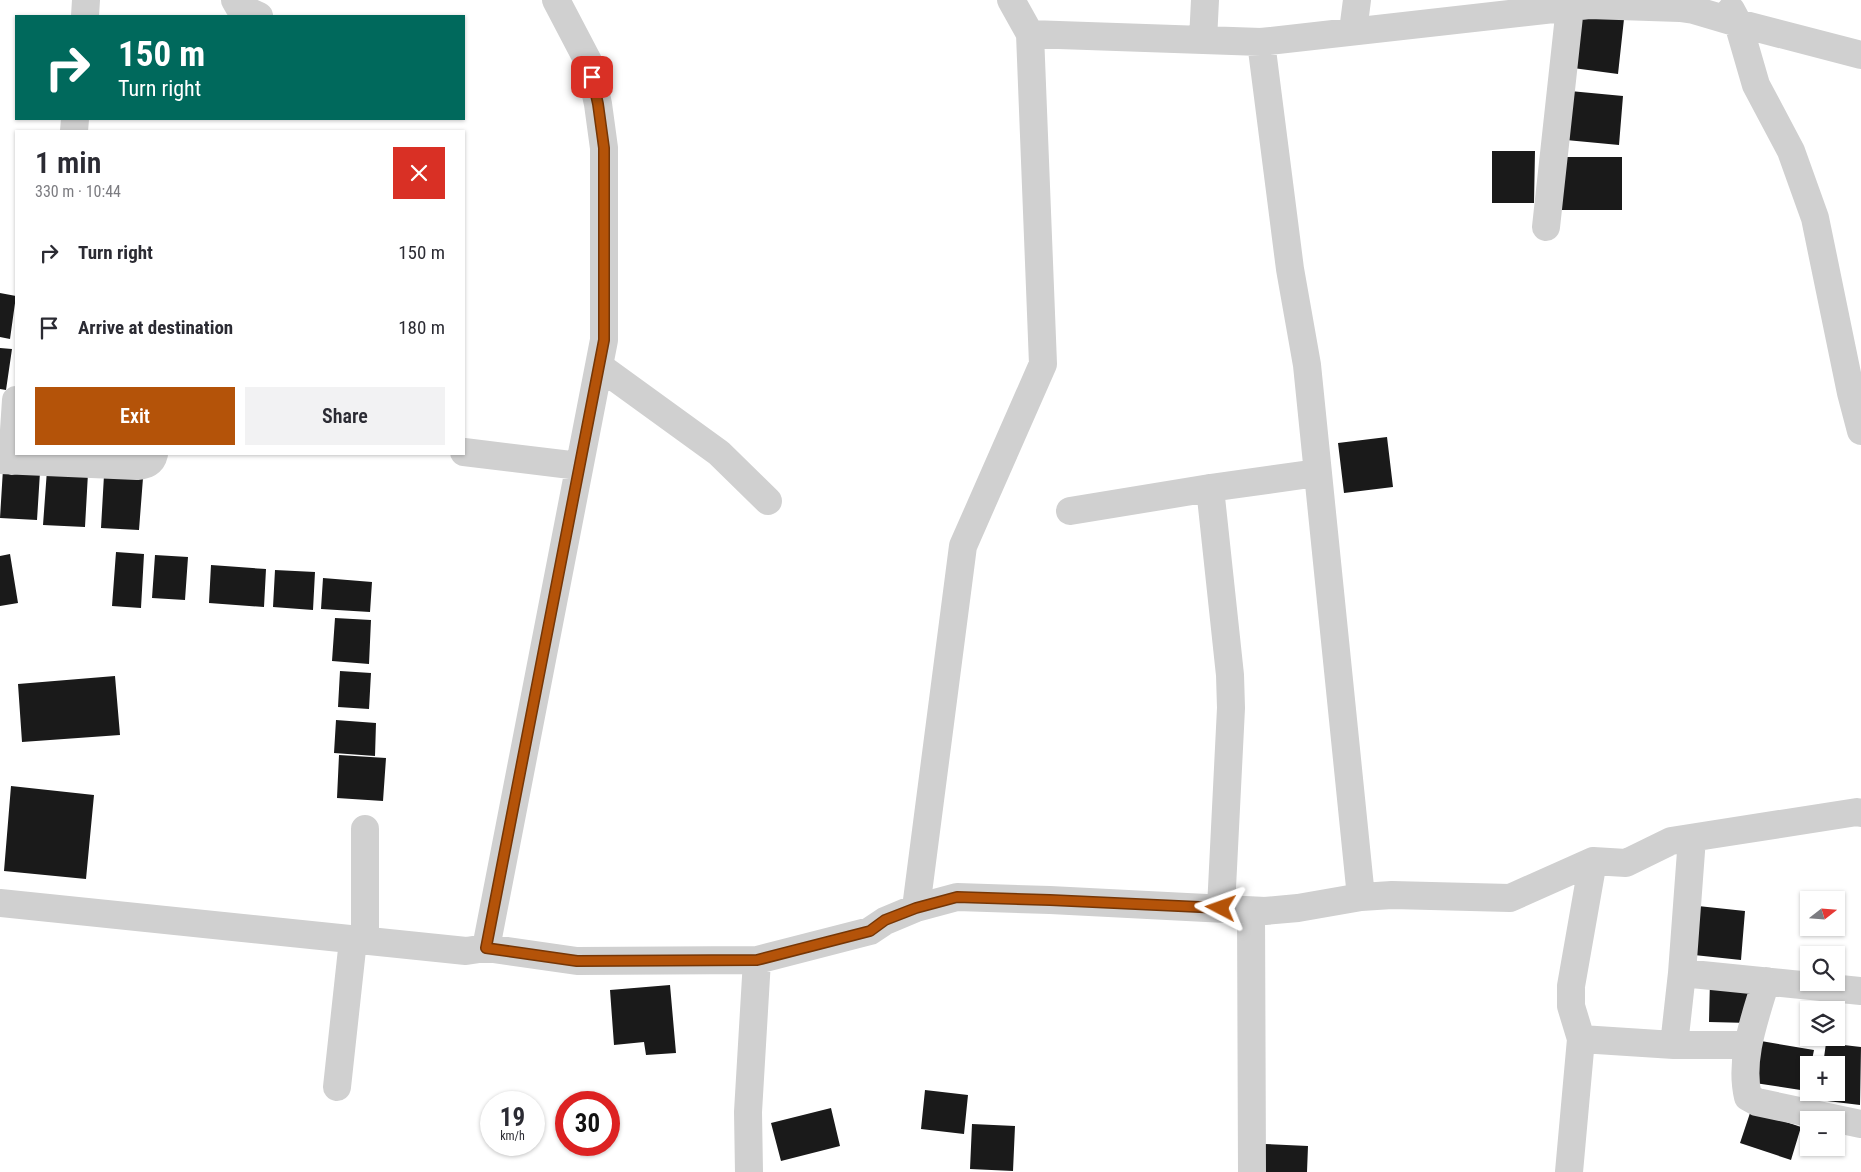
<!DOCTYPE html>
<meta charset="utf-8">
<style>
:root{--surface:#fff;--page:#f2f2f3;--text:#2b2b33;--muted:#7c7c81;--accent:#b45309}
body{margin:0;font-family:"Roboto Condensed",sans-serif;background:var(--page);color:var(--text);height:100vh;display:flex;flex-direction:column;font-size:19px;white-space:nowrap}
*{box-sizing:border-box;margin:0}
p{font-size:16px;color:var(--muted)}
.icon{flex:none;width:28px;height:28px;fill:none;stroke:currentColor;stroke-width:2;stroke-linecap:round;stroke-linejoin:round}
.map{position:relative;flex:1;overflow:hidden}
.drawer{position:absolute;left:15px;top:130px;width:450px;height:325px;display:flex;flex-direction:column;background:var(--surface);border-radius:0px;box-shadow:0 1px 4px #0004}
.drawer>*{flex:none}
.banner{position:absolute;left:15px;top:15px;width:450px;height:105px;border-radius:0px;box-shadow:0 1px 4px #0004;background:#00695c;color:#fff;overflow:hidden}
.needle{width:32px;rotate:73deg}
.fabs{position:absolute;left:1800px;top:891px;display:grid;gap:10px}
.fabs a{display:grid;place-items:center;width:45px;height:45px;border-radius:0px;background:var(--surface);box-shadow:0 1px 4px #0004;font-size:25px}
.speed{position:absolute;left:480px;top:1091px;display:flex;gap:10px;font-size:25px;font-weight:700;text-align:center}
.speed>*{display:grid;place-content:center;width:65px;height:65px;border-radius:50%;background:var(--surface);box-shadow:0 1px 4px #0004;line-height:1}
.speed small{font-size:12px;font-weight:400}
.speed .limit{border:8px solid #d22;background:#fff;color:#111}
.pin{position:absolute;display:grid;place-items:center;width:42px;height:42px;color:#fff;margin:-21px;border-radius:10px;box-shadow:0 2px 8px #0006}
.me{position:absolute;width:55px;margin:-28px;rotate:274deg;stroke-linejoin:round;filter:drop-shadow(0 0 4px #0008)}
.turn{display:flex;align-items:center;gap:18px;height:105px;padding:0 20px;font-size:22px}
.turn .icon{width:65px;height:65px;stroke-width:2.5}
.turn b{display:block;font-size:35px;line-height:42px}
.round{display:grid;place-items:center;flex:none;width:52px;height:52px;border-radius:0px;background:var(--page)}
.headline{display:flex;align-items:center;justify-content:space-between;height:85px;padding:0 20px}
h1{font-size:30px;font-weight:600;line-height:38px}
.primary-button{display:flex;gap:10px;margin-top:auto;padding:10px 20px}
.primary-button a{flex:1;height:58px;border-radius:0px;background:var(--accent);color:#fff;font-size:20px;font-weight:600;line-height:58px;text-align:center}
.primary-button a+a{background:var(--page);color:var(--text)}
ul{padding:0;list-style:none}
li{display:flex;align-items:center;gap:15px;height:75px;padding:0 20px}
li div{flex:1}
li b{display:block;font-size:19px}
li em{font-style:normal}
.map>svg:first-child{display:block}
</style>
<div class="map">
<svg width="1861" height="1172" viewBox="0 0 1861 1172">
<rect width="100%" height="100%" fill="#fff"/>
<path fill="#1a1a1a" d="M1579 14 1624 19 1618 74 1573 68Z
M1570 91 1623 96 1619 145 1566 140Z
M1492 151H1535L1534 203H1492Z
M1561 157H1622V210H1561Z
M0 293 16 296 10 339 0 337Z
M0 348 12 349 6 390 0 389Z
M1387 437 1393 487 1344 493 1338 443Z
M3 469 40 472 37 520 0 518Z
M47 470 88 473 85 527 43 525Z
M104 475 143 478 139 530 101 528Z
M116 552 144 554 141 608 112 606Z
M10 554 18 603 0 606V556Z
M155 555 188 557 185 600 152 598Z
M211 565 266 569 264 607 209 603Z
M275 570 315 572 313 610 273 607Z
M323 578 372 582 370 612 321 609Z
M335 618 371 620 369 664 332 661Z
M340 671 371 673 369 709 338 707Z
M115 676 120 735 22 742 18 684Z
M336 720 376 723 375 756 334 753Z
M339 755 386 758 383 801 337 798Z
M11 786 94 795 86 879 4 871Z
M1698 906 1745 911 1741 960 1694 955Z
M1710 980 1750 981V1023L1709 1022Z
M670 985 676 1053 646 1055 644 1042 614 1045 610 990Z
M1761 1041 1814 1050 1811 1065H1809L1807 1091 1755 1083Z
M1826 1043 1861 1047 1860 1105 1819 1100 1820 1092H1836V1065H1823Z
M925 1090 968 1095 964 1134 921 1129Z
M831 1108 840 1146 781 1161 771 1123Z
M1751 1110 1801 1127 1791 1160 1740 1143Z
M972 1124 1015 1126 1013 1171 970 1169Z
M1265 1144 1308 1146 1307 1172H1264Z"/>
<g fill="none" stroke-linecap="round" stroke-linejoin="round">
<path stroke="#d0d0d0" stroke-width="28" d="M235 0 239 7 259 16
M1731 10 1738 23 1756 85 1791 151 1815 218 1851 393 1861 431
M85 16 86 0
M1353 31 1357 0
M1030 34 1261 42 1589 5 1680 8 1694 10 1738 23 1861 55
M1203 40 1205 0
M1261 42 1290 269 1307 365 1361 897
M74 131 75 119
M1546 227 1570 7
M599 366 719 453 768 501
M464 452 579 466
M0 460 137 466C146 465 152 463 154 454
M12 461 16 400
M1210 488 1230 675 1231 708 1221 908
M1070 511 1210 488 1317 473
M0 903 466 951 486 948 577 961 757 960 870 931 885 921 916 908 957 897 1050 900 1265 911 1298 908 1361 897 1392 895 1510 898 1593 861 1626 863 1671 841 1857 812 1861 813
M916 908 963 546 1043 364 1030 34 1011 0
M1251 911 1252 1172
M365 941V829
M486 948 604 340V148L598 104 589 63 556 0
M1682 973 1861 991
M1766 981C1755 1018 1739 1059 1748 1097L1757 1102 1861 1124
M1581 1039 1674 1045H1748
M1674 1045 1682 973 1692 838
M337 1087 353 940
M749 1172 748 1112 757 960
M1569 1172 1581 1039 1571 1006V986L1593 861"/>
</g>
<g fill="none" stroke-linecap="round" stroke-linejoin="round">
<g stroke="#753606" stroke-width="12">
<path id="route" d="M592 77 598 104 604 148V340L486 948 577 961 757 960 870 931 885 920 916 908 957 897 1050 900 1221 908"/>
</g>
<use href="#route" stroke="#b45309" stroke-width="9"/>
</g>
</svg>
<div class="fabs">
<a><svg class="needle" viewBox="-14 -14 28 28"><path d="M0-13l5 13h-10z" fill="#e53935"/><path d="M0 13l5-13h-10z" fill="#7c7c81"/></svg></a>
<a><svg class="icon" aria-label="search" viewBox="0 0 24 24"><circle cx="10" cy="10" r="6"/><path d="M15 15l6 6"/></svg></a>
<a><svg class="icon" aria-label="layers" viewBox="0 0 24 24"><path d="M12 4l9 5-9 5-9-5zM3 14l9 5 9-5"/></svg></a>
<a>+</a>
<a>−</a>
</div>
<div class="speed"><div>19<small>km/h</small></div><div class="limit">30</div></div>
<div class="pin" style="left:592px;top:77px;background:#d93025"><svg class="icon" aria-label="arrive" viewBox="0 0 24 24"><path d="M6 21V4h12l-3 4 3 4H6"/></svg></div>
<svg class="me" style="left:1221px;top:908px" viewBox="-20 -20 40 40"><path d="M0-17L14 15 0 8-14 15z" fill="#b45309" stroke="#fff" stroke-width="4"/></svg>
<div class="banner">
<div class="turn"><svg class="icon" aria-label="right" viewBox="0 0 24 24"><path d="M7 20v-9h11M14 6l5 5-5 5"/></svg><div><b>150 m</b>Turn right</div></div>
</div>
<section class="drawer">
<div class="headline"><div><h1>1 min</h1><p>330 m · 10:44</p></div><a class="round" style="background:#d93025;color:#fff"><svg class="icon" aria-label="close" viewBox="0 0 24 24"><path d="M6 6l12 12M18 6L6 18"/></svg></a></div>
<ul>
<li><svg class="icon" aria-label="right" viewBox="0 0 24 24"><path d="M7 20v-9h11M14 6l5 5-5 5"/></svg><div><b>Turn right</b></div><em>150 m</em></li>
<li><svg class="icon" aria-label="arrive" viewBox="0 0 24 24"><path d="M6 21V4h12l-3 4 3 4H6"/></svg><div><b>Arrive at destination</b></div><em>180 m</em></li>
</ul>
<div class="primary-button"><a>Exit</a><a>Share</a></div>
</section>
</div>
